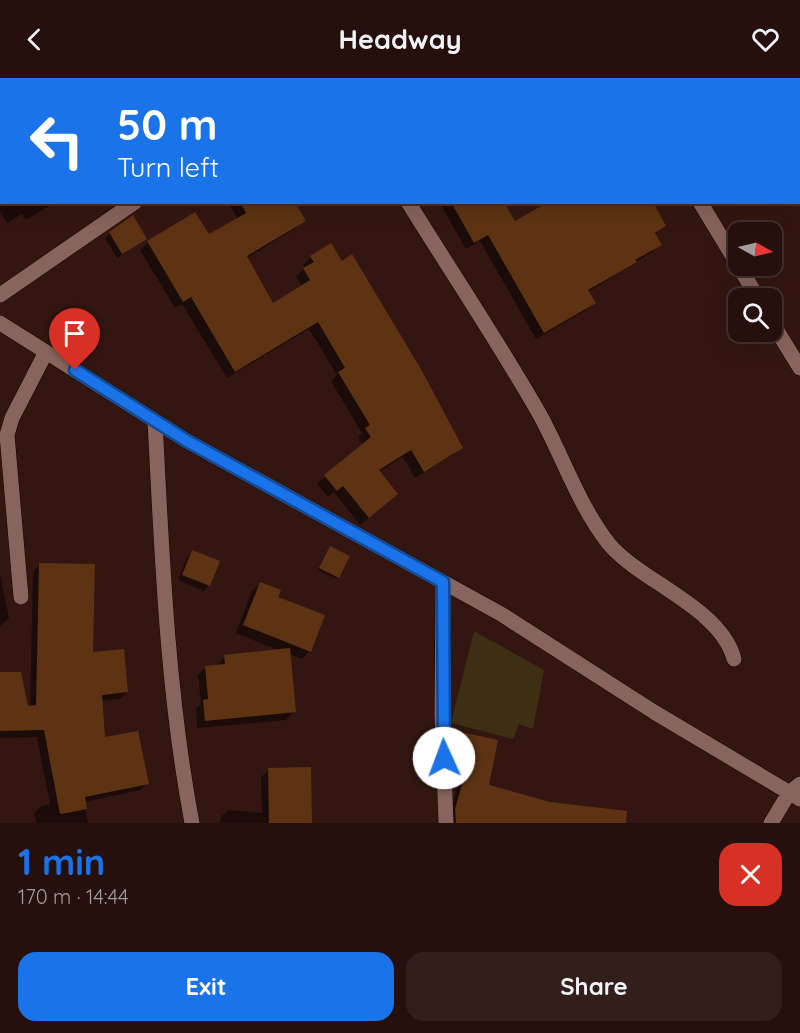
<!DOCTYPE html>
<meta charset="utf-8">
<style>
:root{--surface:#26100d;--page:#321e1b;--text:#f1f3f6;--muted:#a49d9d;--line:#42302e;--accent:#1a73e8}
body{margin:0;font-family:Quicksand,sans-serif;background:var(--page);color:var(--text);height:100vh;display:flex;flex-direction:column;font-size:22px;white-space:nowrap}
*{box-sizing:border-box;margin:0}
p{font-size:20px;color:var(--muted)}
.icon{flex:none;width:33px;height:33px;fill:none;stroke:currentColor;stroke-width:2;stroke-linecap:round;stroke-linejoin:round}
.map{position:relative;height:745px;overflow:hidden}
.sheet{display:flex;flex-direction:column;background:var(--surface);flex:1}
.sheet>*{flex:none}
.hud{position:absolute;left:0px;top:0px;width:801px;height:126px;box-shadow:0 6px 24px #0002,0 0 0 2px var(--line);background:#1a73e8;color:#fff;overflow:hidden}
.needle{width:39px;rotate:98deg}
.buttons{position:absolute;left:728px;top:144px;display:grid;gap:12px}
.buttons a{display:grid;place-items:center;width:54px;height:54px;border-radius:12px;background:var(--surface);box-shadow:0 6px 24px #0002,0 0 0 2px var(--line);font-size:30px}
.pin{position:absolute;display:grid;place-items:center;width:51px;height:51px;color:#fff;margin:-62px -26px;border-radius:50% 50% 50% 0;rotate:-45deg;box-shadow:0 0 6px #0007}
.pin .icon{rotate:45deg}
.me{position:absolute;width:66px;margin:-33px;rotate:358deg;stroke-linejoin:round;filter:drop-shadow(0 0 4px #0008)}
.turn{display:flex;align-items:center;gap:21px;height:126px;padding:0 18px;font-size:27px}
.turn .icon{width:78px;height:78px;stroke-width:2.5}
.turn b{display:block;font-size:42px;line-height:51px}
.round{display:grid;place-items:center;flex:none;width:63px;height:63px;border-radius:18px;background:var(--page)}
.overview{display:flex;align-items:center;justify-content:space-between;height:102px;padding:0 18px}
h1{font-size:36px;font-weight:700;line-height:45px;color:var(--accent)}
.button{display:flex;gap:12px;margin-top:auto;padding:12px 18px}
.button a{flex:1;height:69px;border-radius:18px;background:var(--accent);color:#fff;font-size:24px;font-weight:700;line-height:69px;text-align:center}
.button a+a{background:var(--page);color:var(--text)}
header{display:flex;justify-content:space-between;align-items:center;height:78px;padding:0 18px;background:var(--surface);font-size:27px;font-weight:700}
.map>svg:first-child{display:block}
</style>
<header><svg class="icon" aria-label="back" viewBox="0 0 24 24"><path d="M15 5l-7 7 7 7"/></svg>Headway<svg class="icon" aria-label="heart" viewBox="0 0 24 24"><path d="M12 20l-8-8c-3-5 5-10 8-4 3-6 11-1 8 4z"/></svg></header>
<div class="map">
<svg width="800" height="745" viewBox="0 0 800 745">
<rect width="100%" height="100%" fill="#331611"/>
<path fill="#3e2e14" d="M474 553 544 592 533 651 519 646 513 661 451 645Z"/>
<path fill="#634614" d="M365 0H466L366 2Z"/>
<path fill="#0007" d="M0 0H29L30 2H2L0 29Z
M160 0H256L257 2H161Z
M484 0H539L536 2Z
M2 75V124H56L26 142 22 136 7 145 0 133Z
M228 124H293L304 142 296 150 247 180 273 227 302 209 296 199 305 190 303 187 311 179 461 369 453 377 415 400 403 379 378 394 388 424 360 447 334 414 328 419 317 406 363 367 358 359 362 355 331 303 337 297 309 251 227 300 182 226 175 230 140 172 148 164 195 136 209 158 238 141Z
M439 124H502L514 145 665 148 654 157 660 166 652 174 588 214 594 225 586 232 536 261 480 163 466 171Z
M110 155 145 160 117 180 105 160Z
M330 470 338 499 336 501 318 492Z
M192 473 209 507 204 513 178 502 187 479Z
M40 486 91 576 127 614 120 621 101 623 104 661 147 705 140 712 84 724 88 745H36L34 735 42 728 50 726 37 659 0 660V596L27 629H30L33 494Z
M0 496 9 540 0 548Z
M260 505 276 519 310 573 302 581 289 576 294 633 286 642 197 650 196 631 201 626 198 597 206 589 217 588 225 578 280 573 236 555 252 513Z
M461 656 487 708 613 745H448L461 693 448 690 453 663Z
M269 692 310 745H220L221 739 228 732 262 735 261 699Z"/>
<path fill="#5d3313" d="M240 124H295L306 143 247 178 273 225 310 202 303 190 314 184 310 178 331 165 342 183 352 176 422 293 463 370 424 394 411 372 379 392 398 416 369 440 343 408 337 413 324 397 371 359 365 350 370 347 338 294 345 290 318 244 235 294 191 219 183 224 147 163 195 134 209 156 246 135Z
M451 124H504L515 143 548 124H653L666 148 655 155 662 167 635 182 637 184 588 212 596 225 544 255 488 157 474 165Z
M133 137 147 161 122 176 109 154Z
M330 468 350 478 339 500 319 490Z
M192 472 220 483 210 508 182 497Z
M39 485 95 486 93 574 124 571 128 614 102 617 105 659 138 653 149 706 85 719 87 731 67 735 60 736 44 652 0 653V594H21L28 628 36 627Z
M260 504 281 512 278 519 325 537 311 574 243 547Z
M290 570 296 634 205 643 203 622 208 621 205 588 225 586 224 577Z
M461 654 498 662 489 707 550 724 627 733 626 745H456L455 731 468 685 455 683Z
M311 689 312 745H269L268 690Z"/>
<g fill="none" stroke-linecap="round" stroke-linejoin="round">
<g stroke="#190201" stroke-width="16">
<path id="minor" d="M626 0 627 2
M327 2 330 0
M408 124C452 195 499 265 540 337 563 379 579 428 609 466 641 504 721 530 734 581
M700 124 758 220
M0 217 135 124
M771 243 800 290
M0 245 187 363 501 536 654 634 800 721
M155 343C162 477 167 613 192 745
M443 504 442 636 446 745
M21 519 7 357 12 340 46 274
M771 745 789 715 800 706"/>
</g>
<use href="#minor" stroke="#87645d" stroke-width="15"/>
</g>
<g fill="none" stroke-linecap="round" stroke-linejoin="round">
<g stroke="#114b97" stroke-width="15">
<path id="route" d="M75 292 187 363 443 504 444 680"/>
</g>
<use href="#route" stroke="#1a73e8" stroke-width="10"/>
</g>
</svg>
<div class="buttons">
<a><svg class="needle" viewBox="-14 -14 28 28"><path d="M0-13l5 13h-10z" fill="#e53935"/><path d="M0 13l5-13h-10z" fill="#a49d9d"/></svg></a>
<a><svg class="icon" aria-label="search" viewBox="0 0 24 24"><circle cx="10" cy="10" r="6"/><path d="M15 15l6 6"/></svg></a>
</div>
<div class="pin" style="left:75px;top:292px;background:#d93025"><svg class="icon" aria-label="arrive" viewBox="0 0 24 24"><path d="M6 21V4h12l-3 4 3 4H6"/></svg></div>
<svg class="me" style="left:444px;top:680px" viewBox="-20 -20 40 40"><circle r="19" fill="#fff"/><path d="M0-13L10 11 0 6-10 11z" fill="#1a73e8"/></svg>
<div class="hud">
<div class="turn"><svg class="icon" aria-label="left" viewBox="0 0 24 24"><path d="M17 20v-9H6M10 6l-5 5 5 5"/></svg><div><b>50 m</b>Turn left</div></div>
</div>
</div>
<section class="sheet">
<div class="overview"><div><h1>1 min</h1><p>170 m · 14:44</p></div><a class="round" style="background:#d93025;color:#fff"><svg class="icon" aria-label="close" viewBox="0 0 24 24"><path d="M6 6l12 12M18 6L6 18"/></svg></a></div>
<div class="button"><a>Exit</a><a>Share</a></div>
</section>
